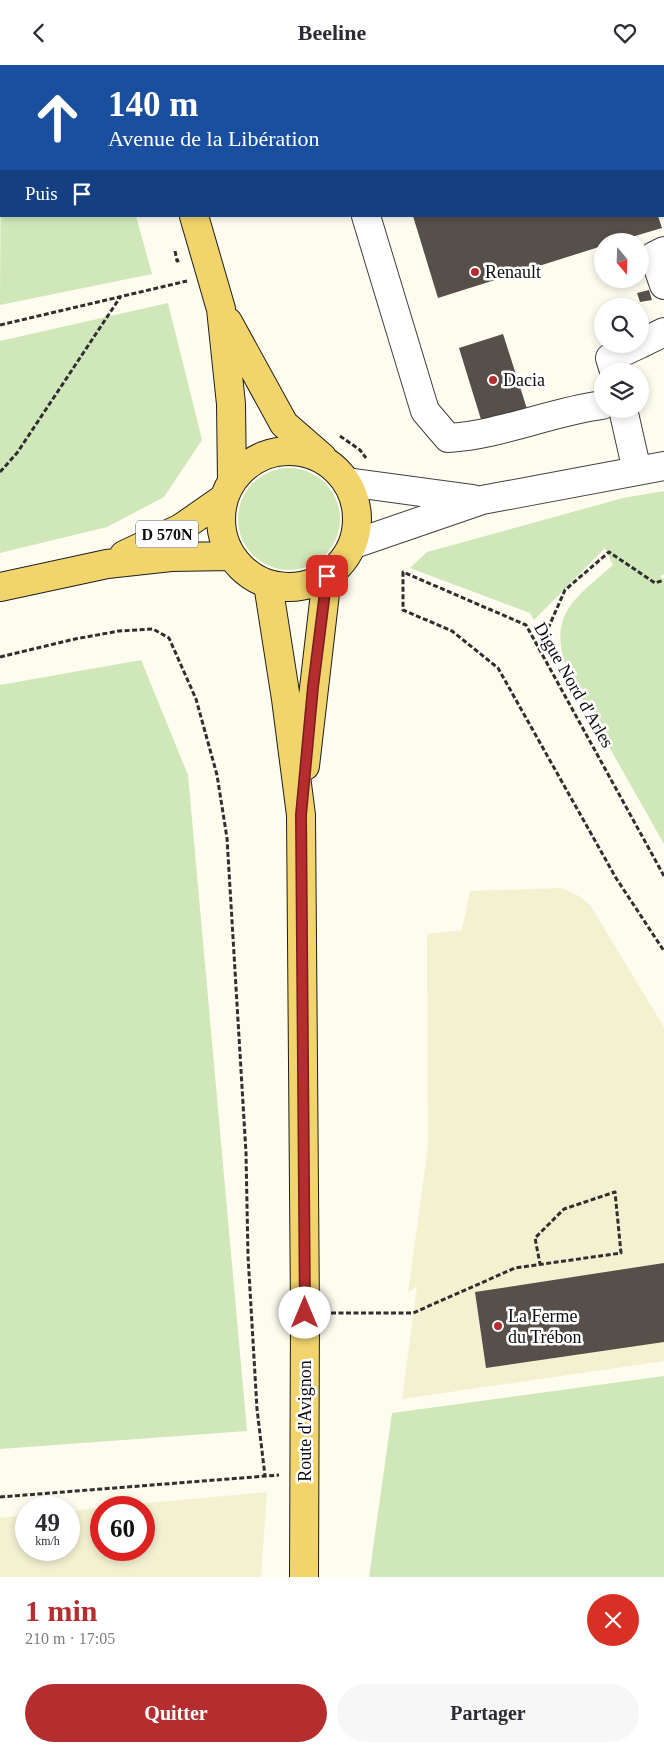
<!DOCTYPE html>
<html lang="fr">
<meta charset="utf-8">
<style>
:root{--surface:#fff;--page:#f7f7f7;--text:#2b2b33;--muted:#7c7c81;--accent:#b62d2f}
body{margin:0;font-family:Georgia,serif;background:var(--page);color:var(--text);height:100vh;display:flex;flex-direction:column;font-size:19px;white-space:nowrap}
*{box-sizing:border-box;margin:0}
p{font-size:16px;color:var(--muted)}
.icon{flex:none;width:28px;height:28px;fill:none;stroke:currentColor;stroke-width:2;stroke-linecap:round;stroke-linejoin:round}
.map{position:relative;height:1512px;overflow:hidden}
.sheet{display:flex;flex-direction:column;background:var(--surface);flex:1}
.sheet>*{flex:none}
.hud{position:absolute;left:0px;top:0px;width:665px;height:152px;box-shadow:0 2px 8px #0003;background:#1a4fa0;color:#fff;overflow:hidden}
.needle{width:32px;rotate:161deg}
.tools{position:absolute;left:594px;top:168px;display:grid;gap:10px}
.tools a{display:grid;place-items:center;width:55px;height:55px;border-radius:50%;background:var(--surface);box-shadow:0 2px 8px #0003;font-size:25px}
.speed{position:absolute;left:15px;top:1431px;display:flex;gap:10px;font-size:25px;font-weight:700;text-align:center}
.speed>*{display:grid;place-content:center;width:65px;height:65px;border-radius:50%;background:var(--surface);box-shadow:0 2px 8px #0003;line-height:1}
.speed small{font-size:12px;font-weight:400}
.speed .limit{border:8px solid #d22;background:#fff;color:#111}
.pin{position:absolute;display:grid;place-items:center;width:42px;height:42px;color:#fff;margin:-21px;border-radius:10px;box-shadow:0 2px 8px #0006}
.me{position:absolute;width:55px;margin:-28px;rotate:0deg;stroke-linejoin:round;filter:drop-shadow(0 0 4px #0008)}
.turn{display:flex;align-items:center;gap:18px;height:105px;padding:0 25px;font-size:22px}
.turn .icon{width:65px;height:65px;stroke-width:2.5}
.turn b{display:block;font-size:35px;line-height:42px}
.then{display:flex;align-items:center;height:48px;padding:0 25px;background:#0003;gap:10px;font-size:19px}
.round{display:grid;place-items:center;flex:none;width:52px;height:52px;border-radius:26px;background:var(--page)}
.summary{display:flex;align-items:center;justify-content:space-between;height:85px;padding:0 25px}
h1{font-size:30px;font-weight:700;line-height:38px;color:var(--accent)}
.button{display:flex;gap:10px;margin-top:auto;padding:10px 25px}
.button a{flex:1;height:58px;border-radius:30px;background:var(--accent);color:#fff;font-size:20px;font-weight:700;line-height:58px;text-align:center}
.button a+a{background:var(--page);color:var(--text)}
header{display:flex;justify-content:space-between;align-items:center;height:65px;padding:0 25px;background:var(--surface);font-size:22px;font-weight:700}
.map>svg:first-child{display:block}
</style>
<header><svg class="icon" aria-label="back" viewBox="0 0 24 24"><path d="M15 5l-7 7 7 7"/></svg>Beeline<svg class="icon" aria-label="heart" viewBox="0 0 24 24"><path d="M12 20l-8-8c-3-5 5-10 8-4 3-6 11-1 8 4z"/></svg></header>
<div class="map">
<svg width="664" height="1512" viewBox="0 0 664 1512">
<rect width="100%" height="100%" fill="#fefcef"/>
<path fill="#f3f1d0" d="M562 823 579 831 590 840 664 962V1296L402 1334 417 1221 408 1228 428 1081 427 869 462 865 470 826Z
M267 1427 261 1512H0V1453L26 1450V1485H69V1446L101 1443V1485H144V1442H107Z"/>
<path fill="#d0e7ba" d="M1 63V151H136L152 209 0 240Z
M168 238 202 375 164 432 107 462 0 488V276Z
M238 454a51 51 0 1 1 102 0a51 51 0 1 1-102 0Z
M664 426V509L660 511 664 515V779L569 611C546 550 572 536 613 500L605 483 534 555 530 548 410 503 427 487 623 433Z
M141 595 188 710 247 1366 0 1384V620Z
M664 1311V1512H369L392 1348Z"/>
<path fill="#564f4a" d="M413 151H658L662 163 618 176H602V181L438 233Z
M649 225 652 235 640 237 637 228Z
M503 269 528 347 483 361 459 283Z
M664 1198V1277L486 1303 475 1227Z"/>
<g fill="none" stroke-linecap="round" stroke-linejoin="round">
<g stroke="#404040" stroke-width="30">
<path id="minor" d="M319 0 320 1
M635 0V1
M366 151 425 346 448 373C501 370 550 347 602 340
M664 186 654 191 664 220
M640 279 664 267
M614 306 610 293 640 279
M623 344 637 406
M347 417 473 434
M354 479 482 435 664 401"/>
</g>
<g stroke="#1e1e1e" stroke-width="30">
<path id="major" d="M146 0V1
M194 151 221 244 231 339 232 416
M228 257 284 359 322 392
M221 454a68 68 0 1 1 136 0a68 68 0 1 1-136 0Z
M124 490 181 463 224 433
M268 519 286 634 301 750 305 1248 304 1512
M0 522 107 499 171 492 231 491
M305 701 327 511"/>
</g>
<path stroke="#2f2f2f" stroke-width="3" stroke-dasharray="5 2.5" stroke-linecap="butt" d="M175 186 177 196 180 195
M0 260 187 216
M340 371 360 385 366 393
M0 407 17 388 121 231
M539 584 565 525 609 487 655 518 664 515
M0 592 75 574 119 566 153 564 169 573 196 634 217 710 227 773 246 1088 248 1191 257 1344 265 1411
M664 811 526 560 403 507V545L452 566 498 603 616 813 664 886
M331 1248H413L515 1203 621 1188 615 1127 564 1144 535 1173 540 1199
M0 1432 279 1410"/>
<use href="#minor" stroke="#fff" stroke-width="28"/>
<use href="#major" stroke="#f1d56c" stroke-width="28"/>
</g>
<g fill="none" stroke-linecap="round" stroke-linejoin="round">
<g stroke="#761d1f" stroke-width="12">
<path id="route" d="M305 1248 301 750 313 622 327 511"/>
</g>
<use href="#route" stroke="#b62d2f" stroke-width="9"/>
</g>
<g fill="#b62d2f" stroke="#fff" stroke-width="2">
<circle cx="475" cy="207" r="5"/>
<circle cx="493" cy="315" r="5"/>
<circle cx="498" cy="1261" r="5"/>
</g>
<g text-anchor="middle" dominant-baseline="central" stroke-width="5" stroke-linejoin="round" paint-order="stroke">
<rect fill="#fff" stroke="#565656" stroke-width="1" x="136" y="455.5" width="62" height="27" rx="4"/>
<g font-size="16" font-weight="bold" fill="#0d0d0d">
<text x="167" y="469">D 570N</text>
</g>
<g font-size="18" fill="#0d0d0d" stroke="#fff" text-anchor="start">
<text x="485" y="207">Renault</text>
<text x="503" y="315">Dacia</text>
<text x="508" y="1251">La Ferme<tspan x="508" dy="21">du Trébon</tspan></text>
</g>
<g font-size="18" fill="#0d0d0d" stroke="#fff">
<text transform="translate(574 620) rotate(60)">Digue Nord d'Arles</text>
<text transform="translate(305 1356) rotate(-90)">Route d'Avignon</text>
</g>
</g>
</svg>
<div class="tools">
<a><svg class="needle" viewBox="-14 -14 28 28"><path d="M0-13l5 13h-10z" fill="#e53935"/><path d="M0 13l5-13h-10z" fill="#7c7c81"/></svg></a>
<a><svg class="icon" aria-label="search" viewBox="0 0 24 24"><circle cx="10" cy="10" r="6"/><path d="M15 15l6 6"/></svg></a>
<a><svg class="icon" aria-label="layers" viewBox="0 0 24 24"><path d="M12 4l9 5-9 5-9-5zM3 14l9 5 9-5"/></svg></a>
</div>
<div class="speed"><div>49<small>km/h</small></div><div class="limit">60</div></div>
<div class="pin" style="left:327px;top:511px;background:#d93025"><svg class="icon" aria-label="arrive" viewBox="0 0 24 24"><path d="M6 21V4h12l-3 4 3 4H6"/></svg></div>
<svg class="me" style="left:305px;top:1248px" viewBox="-20 -20 40 40"><circle r="19" fill="#fff"/><path d="M0-13L10 11 0 6-10 11z" fill="#b62d2f"/></svg>
<div class="hud">
<div class="turn"><svg class="icon" aria-label="ahead" viewBox="0 0 24 24"><path d="M12 20V5M6 11l6-6 6 6"/></svg><div><b>140 m</b>Avenue de la Libération</div></div>
<div class="then">Puis<svg class="icon" aria-label="arrive" viewBox="0 0 24 24"><path d="M6 21V4h12l-3 4 3 4H6"/></svg></div>
</div>
</div>
<section class="sheet">
<div class="summary"><div><h1>1 min</h1><p>210 m · 17:05</p></div><a class="round" style="background:#d93025;color:#fff"><svg class="icon" aria-label="close" viewBox="0 0 24 24"><path d="M6 6l12 12M18 6L6 18"/></svg></a></div>
<div class="button"><a>Quitter</a><a>Partager</a></div>
</section>
